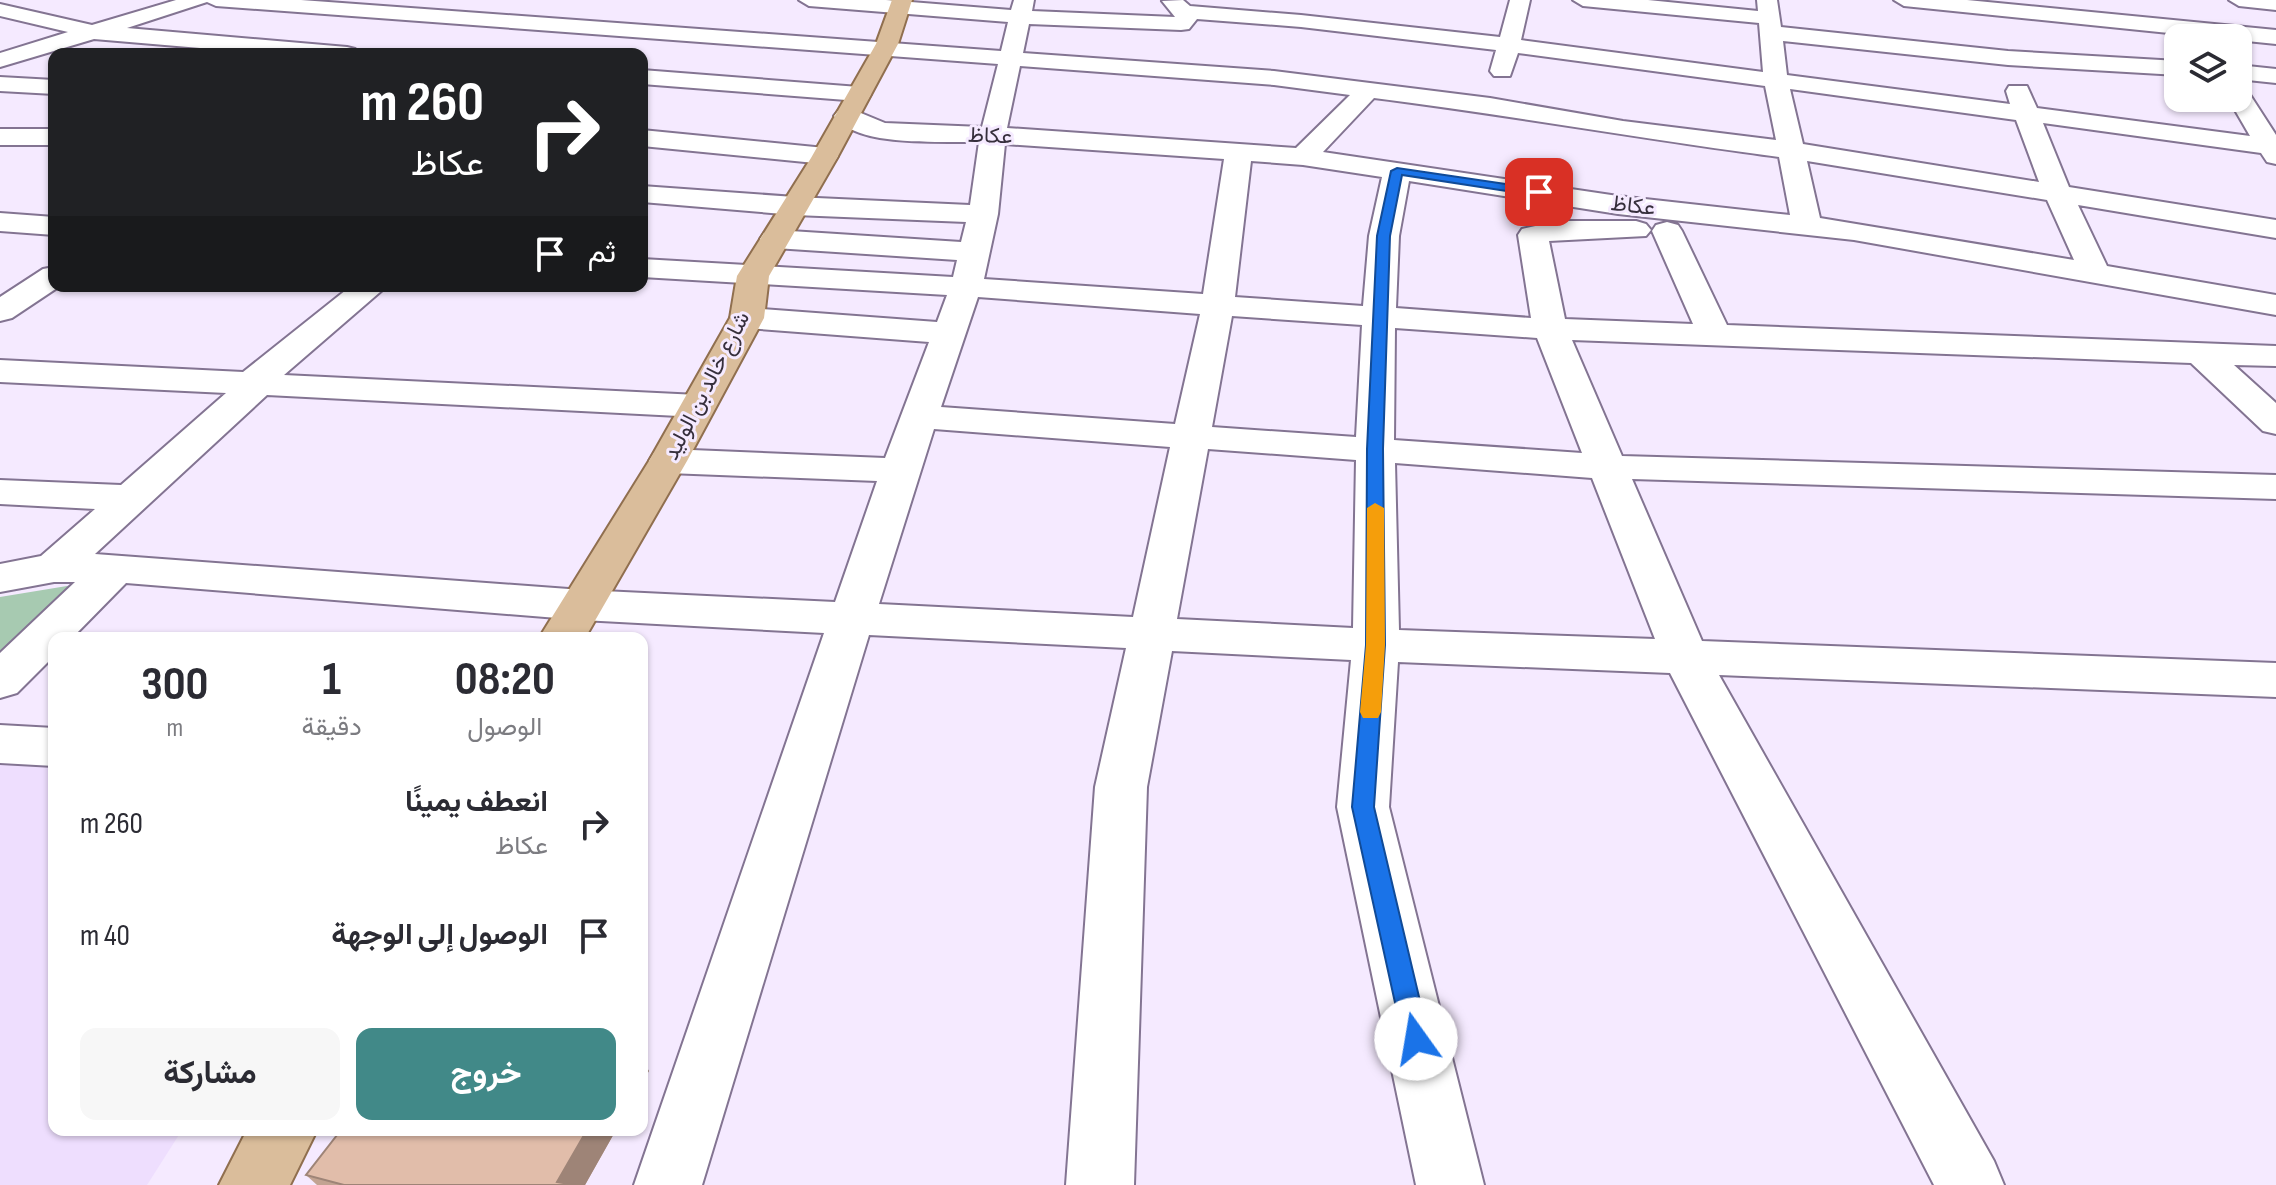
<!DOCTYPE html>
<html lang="ar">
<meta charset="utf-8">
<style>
:root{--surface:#fff;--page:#f7f7f7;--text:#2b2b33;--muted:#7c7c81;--accent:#418988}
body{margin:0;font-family:"Sofia Sans Condensed",Vazirmatn,sans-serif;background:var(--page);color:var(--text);direction:rtl;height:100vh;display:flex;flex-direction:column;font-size:30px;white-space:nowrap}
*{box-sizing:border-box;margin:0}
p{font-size:26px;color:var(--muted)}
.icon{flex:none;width:44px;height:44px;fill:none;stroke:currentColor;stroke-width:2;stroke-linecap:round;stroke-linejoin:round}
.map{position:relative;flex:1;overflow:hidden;direction:ltr}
.panel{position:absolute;left:48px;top:632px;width:600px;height:504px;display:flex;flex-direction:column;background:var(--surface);border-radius:16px;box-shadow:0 2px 6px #0004;direction:rtl}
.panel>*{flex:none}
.hud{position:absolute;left:48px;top:48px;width:600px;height:244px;border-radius:16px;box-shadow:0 2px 6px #0004;direction:rtl;background:#202124;color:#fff;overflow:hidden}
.buttons{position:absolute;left:2164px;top:24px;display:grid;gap:16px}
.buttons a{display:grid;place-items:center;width:88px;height:88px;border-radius:16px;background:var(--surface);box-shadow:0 2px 6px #0004;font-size:40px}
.pin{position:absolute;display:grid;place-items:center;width:68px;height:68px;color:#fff;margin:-34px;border-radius:16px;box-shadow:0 4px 12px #0006}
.me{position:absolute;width:88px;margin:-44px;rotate:347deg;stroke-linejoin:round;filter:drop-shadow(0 0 6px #0008)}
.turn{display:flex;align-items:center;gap:28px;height:168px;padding:0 32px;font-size:36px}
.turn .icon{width:104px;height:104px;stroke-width:2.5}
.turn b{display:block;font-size:56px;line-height:68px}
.then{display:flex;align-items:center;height:76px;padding:0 32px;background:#0003;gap:16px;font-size:30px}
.eta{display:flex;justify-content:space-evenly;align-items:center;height:136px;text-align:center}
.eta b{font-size:48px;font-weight:700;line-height:56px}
.button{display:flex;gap:16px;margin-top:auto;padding:16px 32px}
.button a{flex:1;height:92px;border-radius:16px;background:var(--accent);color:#fff;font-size:32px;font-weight:700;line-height:92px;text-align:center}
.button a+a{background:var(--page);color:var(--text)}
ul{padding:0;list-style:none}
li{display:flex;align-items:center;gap:24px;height:112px;padding:0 32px}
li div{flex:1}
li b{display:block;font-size:30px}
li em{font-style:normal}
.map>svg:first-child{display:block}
</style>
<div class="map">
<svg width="2276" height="1185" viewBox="0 0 2276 1185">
<rect width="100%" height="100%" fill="#f5eaff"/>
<path fill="#eedefe" d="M0 761 54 762V1130H182L147 1185H0Z"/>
<path fill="#a7cab1" d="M73 585 0 656V597Z"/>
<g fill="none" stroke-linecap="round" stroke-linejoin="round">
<g stroke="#837492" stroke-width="4">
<path id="minor" d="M176 0H301L1001 51 1008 22 809 6 799 0H886L1011 10 1014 0H1034L1032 11 1175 17 1162 1 1183 0 1190 6 1301 15 1500 37 1510 0H1530L1521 40 1763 72 1759 23 1583 6 1573 0H1648L1758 11 1757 0H1777L1781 27 2008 51 2178 61V75L2008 65 1783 41 1787 75 2010 104 2006 91 2009 86H2027L2037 108 2250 136 2228 98H2238V88L2247 90 2276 135V164L2267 162 2261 153 2043 123 2069 187 2276 220V238L2078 205 2107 266 2276 295V315L1854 240 1618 214 1409 181 1399 236 1396 308 1531 318 1518 235 1522 229 1558 221H1636L1646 224 1651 230 1646 236 1549 241 1565 319 1693 324 1652 231 1656 225 1667 222 1678 225 1682 231 1727 325 2276 346V366L2234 365 2276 403V434L2263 431 2191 363 1572 340 1622 456 2276 475V499L1632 479 1702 641 2276 663V697L1719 675 1994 1161 2004 1185H1934L1670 673 1398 662 1389 807 1484 1185H1416L1337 807 1351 660 1172 651 1147 787 1134 1185H1066L1095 787 1126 648 869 635 702 1185H634L824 633 582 620 126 583 72 638H54V656L17 693 0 698V653L75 582H54L0 592V564L41 556 95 509 0 504V480L121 485 226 393 0 382V360L243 372 351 286H387L284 375 698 395 711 398 716 406 711 414 698 417 267 395 95 554 582 590 835 602 877 481 668 473 654 469 649 461 654 453 668 449 885 458 929 342 747 328 735 325 730 318 735 311 747 308 937 322 947 295 642 277V259L953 277 957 260 775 248 764 245 760 239 764 233 775 230 961 242 966 222 795 215 642 202V186L795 197 970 205 979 142C943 141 857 148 834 116L838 111H856L885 123 982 127 998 64 216 6 207 2 127 28 347 47 355 49 358 54H270L94 39 0 67V53L68 32 0 16V4L92 25ZM1197 19 1301 27 1496 50 1490 71 1494 76H1510L1518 53 1765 86 1776 140 1623 121 1490 98 1274 71 1023 53 1029 24 1181 30 1189 29ZM1020 66 1274 85 1350 95 1296 148 1007 128ZM1790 89 2016 120 2039 182 1803 144ZM1374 98C1509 115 1643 139 1779 157L1790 215 1618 196 1323 152ZM1005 144 1224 159 1203 294 984 279 998 214ZM1251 161 1303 165 1382 177 1369 236 1363 306 1235 297ZM1807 161 2047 200 2074 260 1820 218ZM978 297 1200 314 1175 424 941 407ZM1232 316 1362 325 1356 437 1212 427ZM1395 328 1537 338 1582 453 1394 440ZM934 429 1170 447 1133 617 879 604ZM1208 449 1356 460 1353 628 1177 619ZM1395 463 1592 478 1655 639 1399 630Z
M1894 0H1967L2276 30V44L1904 6Z
M2229 0H2276V10L2239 6Z
M2238 65 2276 69V83L2238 79Z
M642 70 859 87 868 89 871 94 868 99 859 101 642 84Z
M0 77 54 80V94L0 91Z
M0 129H54V145H0Z
M642 130 825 148 834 150 838 156 834 162 825 164 642 146Z
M0 213 54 217V235L0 231Z
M54 267V286H60L12 318 0 321V297L43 269Z
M0 725 54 728V766L0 763Z"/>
</g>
<g stroke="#906f4f" stroke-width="4">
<path id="major" d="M892 0H912L898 44 837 158 769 276 764 318 687 461 585 638H539L649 461 730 318 737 276 811 158 876 44Z
M247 1130H317L290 1185H219Z"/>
</g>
<use href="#minor" fill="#fff" fill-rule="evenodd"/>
<use href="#major" fill="#dabd9b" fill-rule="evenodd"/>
</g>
<path fill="#c2a392" d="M341 1130H616L585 1185H317L306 1175Z"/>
<path fill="#9e8477" d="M642 1059 649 1071 642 1083Z
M587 1130H616L585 1185H560L557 1182Z"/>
<path fill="#e1bdaa" stroke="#9e8477" stroke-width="2" d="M341 1130H587L557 1182 576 1185H344L306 1175Z"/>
<path fill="#1a73e8" stroke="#114b97" stroke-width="2" d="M1397 168 1539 189 1545 192 1539 196 1402 175 1390 236 1383 449 1385 645 1374 807 1429 1039 1425 1048 1416 1051 1407 1048 1403 1039 1352 807 1366 645 1367 449 1377 236 1391 171Z"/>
<path fill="#f59e0b" d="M1375 503 1384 508 1385 645 1381 712 1378 718H1363L1360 712 1366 645 1367 508Z"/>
<g text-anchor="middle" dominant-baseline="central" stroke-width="6" stroke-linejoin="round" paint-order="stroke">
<g font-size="22" fill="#362f3c" stroke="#f5eaff">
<text transform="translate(990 136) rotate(2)">عكاظ</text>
<text transform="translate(1633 206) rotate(7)">عكاظ</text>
<text transform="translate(707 386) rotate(-63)">شارع خالد بن الوليد</text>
</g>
</g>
</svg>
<div class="buttons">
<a><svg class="icon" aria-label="layers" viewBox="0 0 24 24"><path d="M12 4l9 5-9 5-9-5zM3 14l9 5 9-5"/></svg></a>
</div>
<div class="pin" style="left:1539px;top:192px;background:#d93025"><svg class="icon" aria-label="arrive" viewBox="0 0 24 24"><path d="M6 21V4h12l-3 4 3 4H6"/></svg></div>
<svg class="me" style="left:1416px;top:1039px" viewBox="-20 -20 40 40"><circle r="19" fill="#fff"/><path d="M0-13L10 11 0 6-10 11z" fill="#1a73e8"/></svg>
<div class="hud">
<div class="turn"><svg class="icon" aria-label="right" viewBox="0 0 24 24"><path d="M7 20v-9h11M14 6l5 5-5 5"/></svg><div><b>260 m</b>عكاظ</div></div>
<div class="then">ثم<svg class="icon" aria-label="arrive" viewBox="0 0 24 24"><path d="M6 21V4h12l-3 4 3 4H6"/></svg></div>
</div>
<section class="panel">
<div class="eta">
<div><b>08:20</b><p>الوصول</p></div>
<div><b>1</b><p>دقيقة</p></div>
<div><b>300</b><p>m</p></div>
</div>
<ul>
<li><svg class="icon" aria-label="right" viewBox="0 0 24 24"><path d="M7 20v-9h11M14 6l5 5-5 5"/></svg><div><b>انعطف يمينًا</b><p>عكاظ</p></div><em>260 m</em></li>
<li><svg class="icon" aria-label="arrive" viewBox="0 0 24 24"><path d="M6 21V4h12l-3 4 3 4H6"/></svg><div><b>الوصول إلى الوجهة</b></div><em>40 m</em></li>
</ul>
<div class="button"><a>خروج</a><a>مشاركة</a></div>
</section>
</div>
